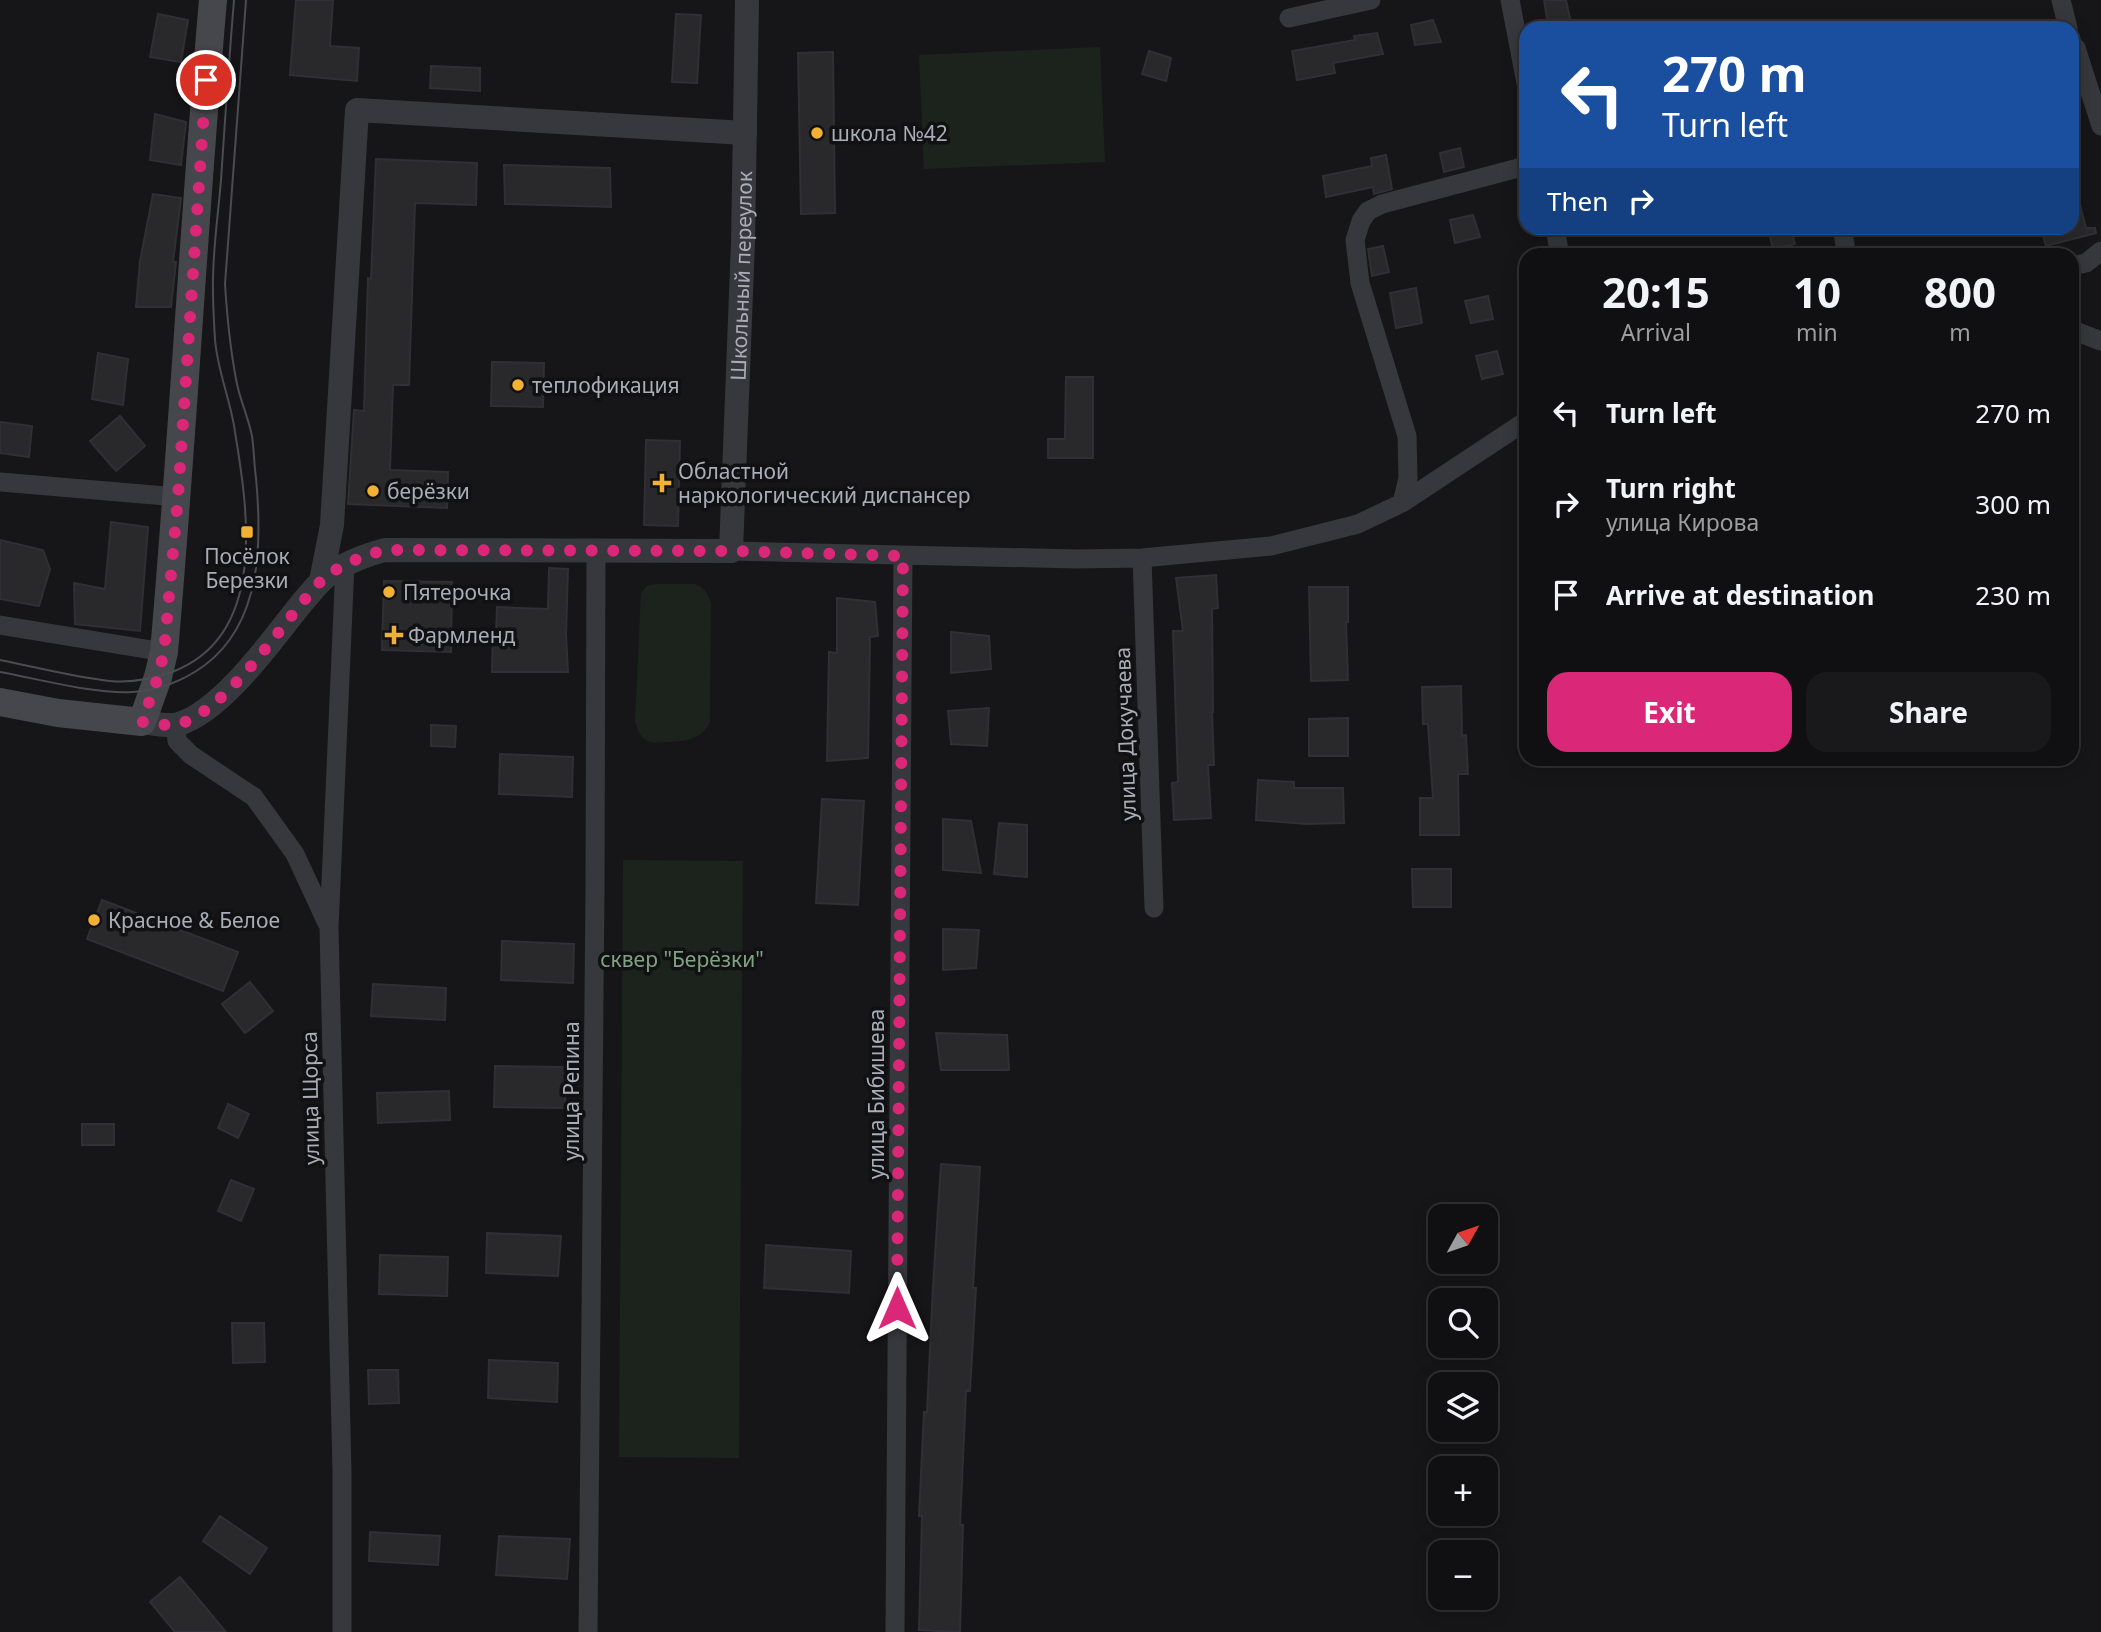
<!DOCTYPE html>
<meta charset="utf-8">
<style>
:root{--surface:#101012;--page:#19191b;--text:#f1f3f6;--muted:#9c9d9f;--line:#303032;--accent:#db2777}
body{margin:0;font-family:"Noto Sans",sans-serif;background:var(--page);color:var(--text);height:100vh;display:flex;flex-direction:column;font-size:26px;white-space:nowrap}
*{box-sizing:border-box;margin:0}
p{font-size:23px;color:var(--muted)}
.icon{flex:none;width:38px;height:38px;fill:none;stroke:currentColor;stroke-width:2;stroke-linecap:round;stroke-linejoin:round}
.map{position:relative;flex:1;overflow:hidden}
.side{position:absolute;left:1519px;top:248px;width:560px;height:518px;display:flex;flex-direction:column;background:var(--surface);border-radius:21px;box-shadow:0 4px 18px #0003,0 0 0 2px var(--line)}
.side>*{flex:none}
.guide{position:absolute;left:1519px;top:21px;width:560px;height:214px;border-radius:21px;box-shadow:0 4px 18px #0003,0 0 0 2px var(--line);background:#1a4fa0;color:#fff;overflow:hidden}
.needle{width:46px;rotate:50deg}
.tools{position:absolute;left:1428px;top:1204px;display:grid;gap:14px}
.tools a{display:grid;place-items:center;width:70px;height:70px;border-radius:14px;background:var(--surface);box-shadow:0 4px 18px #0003,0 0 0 2px var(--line);font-size:35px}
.pin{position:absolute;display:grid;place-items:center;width:60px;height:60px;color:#fff;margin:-30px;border:4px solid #fff;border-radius:50%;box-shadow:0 2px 7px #0007}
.me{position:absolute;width:77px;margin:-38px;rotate:0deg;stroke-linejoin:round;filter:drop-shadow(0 0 5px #0008)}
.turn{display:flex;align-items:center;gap:24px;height:147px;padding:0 28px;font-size:32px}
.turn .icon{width:91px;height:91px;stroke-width:2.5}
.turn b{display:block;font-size:49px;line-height:60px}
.then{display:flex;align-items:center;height:66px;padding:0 28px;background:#0003;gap:14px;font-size:26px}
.eta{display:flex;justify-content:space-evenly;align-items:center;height:119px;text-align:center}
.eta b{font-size:42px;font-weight:700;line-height:49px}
.button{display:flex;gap:14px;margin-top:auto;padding:14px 28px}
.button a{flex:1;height:80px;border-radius:21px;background:var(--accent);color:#fff;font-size:28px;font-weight:700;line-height:80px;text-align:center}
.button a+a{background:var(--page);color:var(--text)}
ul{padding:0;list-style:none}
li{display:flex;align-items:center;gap:21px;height:91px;padding:0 28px}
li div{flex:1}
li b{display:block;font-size:26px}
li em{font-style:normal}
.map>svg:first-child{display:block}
</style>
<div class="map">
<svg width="2101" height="1632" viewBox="0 0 2101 1632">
<rect width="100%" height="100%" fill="#161618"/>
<path fill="#1c231d" d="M1100 47 1105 162 924 169 919 55Z
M656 584H695C705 587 708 594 711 603L710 722C701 740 686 741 668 742 660 742 652 744 646 740 639 736 637 728 635 721L641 593 647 586Z
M623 860 743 861 739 1458 619 1457Z"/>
<path fill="#29292c" stroke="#303034" stroke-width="2" d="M296 0H333L330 46 359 48 357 81 290 75Z
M1544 0H1566L1571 23 1548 26Z
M158 14 188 20 181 62 150 57Z
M676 14 701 15 697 83 672 82Z
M1433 20 1441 42 1415 45 1411 25Z
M1377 33 1383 54 1333 63 1335 73 1297 80 1292 51 1355 40 1354 36Z
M1149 51 1171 58 1166 81 1142 74Z
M833 52 835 213 801 214 798 53Z
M431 66 480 68V91L430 88Z
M155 114 186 122 181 165 150 160Z
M1460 148 1464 167 1444 172 1440 153Z
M1386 155 1392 189 1374 194 1373 187 1326 197 1323 176 1372 166 1371 158Z
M376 159 477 163 476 205 415 203 409 385H393L390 470 448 472 447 508 348 504 354 410 364 411 368 278 371 279Z
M504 165 610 168 611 207 505 204Z
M2077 193 2086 228H2095L2096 233 2046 246 2041 228H2072V194Z
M153 194 181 198 173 262H176L171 307H136L140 261Z
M1473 215 1480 237 1455 243 1450 220Z
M1768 228H1791L1795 244 1773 249Z
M1383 246 1389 272 1372 276 1368 249Z
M1416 288 1422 323 1396 328 1390 293Z
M1488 296 1493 319 1471 323 1465 301Z
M1497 351 1503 374 1482 379 1476 356Z
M98 353 128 359 123 405 92 399Z
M492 362 544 363 543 407 491 406Z
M1066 377H1093V458H1048V439H1065Z
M120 416 145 446 116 471 90 441Z
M0 422 32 426 29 457 0 453Z
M646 440 680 441 678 526 644 525Z
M111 522 148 527 140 631 75 624 74 583 105 589Z
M0 540 43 550 50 569 39 606 0 599Z
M549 568 568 569 566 634 568 672H492L493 634H496L497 607 548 609Z
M1216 575 1218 608 1212 609 1213 712H1212L1214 765H1208L1211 818 1174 820 1172 783 1178 782 1173 631H1183L1176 578Z
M384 581 452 582 451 652 382 650Z
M1309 587H1348V622H1346L1348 680 1311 681Z
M837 598 875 602 878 636 870 637 868 758 827 761 829 652 837 653Z
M951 632 989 636 991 669 951 673Z
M1461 686 1462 736 1466 735 1468 774H1458L1459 835H1420V798H1433L1428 724H1423L1422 687Z
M989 708 987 746 951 744 948 711Z
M1348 718V756H1309V719Z
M431 725 456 726 455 747 431 746Z
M500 754 573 757 572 797 499 794Z
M1258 780 1294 782V788H1343L1344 823 1306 824 1256 820Z
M822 799 864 801 858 905 816 903Z
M943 819 971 821 981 873 943 870Z
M999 823 1027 825V877L994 874Z
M1412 869H1451V907H1413Z
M102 900 238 952 223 991 87 939Z
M943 929 979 930 976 968 943 970Z
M502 941 574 944 573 983 501 980Z
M250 982 273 1011 245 1033 222 1004Z
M373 984 446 988 445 1020 371 1016Z
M936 1033 1007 1035 1009 1070H941Z
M495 1066 566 1067 565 1108 494 1107Z
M449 1091 450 1120 378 1123 377 1093Z
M228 1104 249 1114 238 1138 218 1128Z
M82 1124H114V1145H82Z
M941 1164 980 1167 973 1288H976L970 1391H966L960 1525H963L960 1632 919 1630 922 1516H919L924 1412H927L933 1286Z
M231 1180 254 1189 241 1221 218 1211Z
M487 1233 561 1236 558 1276 486 1273Z
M766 1245 851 1251 849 1293 764 1288Z
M380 1255 448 1257 447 1296 379 1294Z
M232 1323H264L265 1362 233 1363Z
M489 1360 558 1363 557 1402 488 1398Z
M368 1370H398L399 1403 369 1404Z
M220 1516 267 1548 250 1574 203 1541Z
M370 1532 440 1536 438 1565 369 1561Z
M499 1536 570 1539 567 1579 496 1575Z
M180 1577 226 1632H175L150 1602Z"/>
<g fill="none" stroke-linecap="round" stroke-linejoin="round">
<path stroke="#37383d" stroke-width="19" d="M1510 0 1526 83
M2061 0 2068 28
M1289 18 1371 0
M2076 48 2101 126
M1555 228 1560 256
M1842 228 1847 256
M2072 266 2086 263 2101 251
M2072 330 2101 341
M0 482 178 497
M1402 503 1408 478 1407 436 1360 283 1355 240 1361 221 1368 211 1382 204 1526 166
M731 551 1077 559 1142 558 1271 546 1358 524 1402 503 1526 421
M1142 558 1154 908
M0 625 164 652
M176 725 177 741 191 755 254 797 295 854 327 923
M342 1632V1472L329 928 345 564
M588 1632 595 892 596 551
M895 1632 903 556"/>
<g stroke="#37383d" stroke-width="24">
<path d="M321 581 332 525 357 110 745 133"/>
<path id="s1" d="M142 722C153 723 169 727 179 724 223 710 272 640 301 604 308 596 315 587 322 580 341 564 362 556 385 550L731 551 743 242 747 0"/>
</g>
<path stroke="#45474d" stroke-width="28" d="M0 702 58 713 142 722 158 677 164 652C183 435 194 217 213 0"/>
<path stroke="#4a4c52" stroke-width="2" d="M0 660C36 667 73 677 110 681 131 683 152 679 172 672 268 636 248 511 235 432 231 401 217 370 215 339 214 323 213 307 213 291 212 254 218 217 221 180 225 120 229 60 234 0
M0 672C39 679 93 694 132 692 158 691 185 680 205 665 262 622 262 542 256 478 254 464 254 449 252 436 248 416 239 398 236 379 230 347 227 316 225 284L246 0"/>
</g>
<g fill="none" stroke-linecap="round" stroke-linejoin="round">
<path stroke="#db2777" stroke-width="12" stroke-dasharray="0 21.6" d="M206 80 178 497 164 652 158 677 142 722C153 723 169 727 179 724 223 711 272 639 301 604 308 596 315 587 322 580 341 564 362 556 385 550L731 551 903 556 897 1308"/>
</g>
<g fill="#f2b134" stroke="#111113" stroke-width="2.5">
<circle cx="817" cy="133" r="7"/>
<circle cx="518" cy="385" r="7"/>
<path d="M658.5 472.5h7v7h7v7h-7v7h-7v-7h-7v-7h7z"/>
<circle cx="373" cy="491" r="7"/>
<rect x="240" y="525" width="14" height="14" rx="3.5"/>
<circle cx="389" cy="592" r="7"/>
<path d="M390.5 624.5h7v7h7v7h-7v7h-7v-7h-7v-7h7z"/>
<circle cx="94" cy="920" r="7"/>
</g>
<g text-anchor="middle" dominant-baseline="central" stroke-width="7" stroke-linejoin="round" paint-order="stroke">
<g font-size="21" fill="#a8adb8" stroke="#111113" text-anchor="start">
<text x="831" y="133">школа №42</text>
<text x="532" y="385">теплофикация</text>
<text x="678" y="471">Областной<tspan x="678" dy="24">наркологический диспансер</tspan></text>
<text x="387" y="491">берёзки</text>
<text x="247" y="556" text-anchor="middle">Посёлок<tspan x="247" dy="24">Березки</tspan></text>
<text x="403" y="592">Пятерочка</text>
<text x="408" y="635">Фармленд</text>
<text x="108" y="920">Красное &amp; Белое</text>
</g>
<g font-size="21" fill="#a8adb8" stroke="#111113">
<text stroke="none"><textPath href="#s1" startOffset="934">Школьный переулок</textPath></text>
<text transform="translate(1125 734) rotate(-92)">улица Докучаева</text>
<text transform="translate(571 1091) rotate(-90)">улица Репина</text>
<text transform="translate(876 1094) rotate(-90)">улица Бибишева</text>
<text transform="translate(310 1098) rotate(-91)">улица Щорса</text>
</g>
<g font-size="21" fill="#7fa381" stroke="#111113">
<text x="682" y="959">сквер "Берёзки"</text>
</g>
</g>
</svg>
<div class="tools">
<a><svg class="needle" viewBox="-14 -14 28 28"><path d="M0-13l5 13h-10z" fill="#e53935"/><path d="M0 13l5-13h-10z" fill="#9c9d9f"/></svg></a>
<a><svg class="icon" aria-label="search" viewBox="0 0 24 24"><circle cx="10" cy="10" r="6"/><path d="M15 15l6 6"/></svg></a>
<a><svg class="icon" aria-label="layers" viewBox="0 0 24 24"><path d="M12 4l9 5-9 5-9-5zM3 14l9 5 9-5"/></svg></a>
<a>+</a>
<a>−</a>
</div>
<div class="pin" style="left:206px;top:80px;background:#d93025"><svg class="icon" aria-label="arrive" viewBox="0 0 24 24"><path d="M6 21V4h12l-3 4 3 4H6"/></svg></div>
<svg class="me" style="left:897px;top:1308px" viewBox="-20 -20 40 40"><path d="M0-17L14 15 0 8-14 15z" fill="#db2777" stroke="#fff" stroke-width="4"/></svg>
<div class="guide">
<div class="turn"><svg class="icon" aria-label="left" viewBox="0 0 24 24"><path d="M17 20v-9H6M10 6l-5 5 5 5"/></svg><div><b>270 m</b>Turn left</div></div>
<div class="then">Then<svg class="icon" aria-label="right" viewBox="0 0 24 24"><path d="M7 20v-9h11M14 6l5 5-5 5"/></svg></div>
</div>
<section class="side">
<div class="eta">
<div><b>20:15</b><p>Arrival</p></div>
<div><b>10</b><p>min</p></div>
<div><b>800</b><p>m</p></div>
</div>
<ul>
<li><svg class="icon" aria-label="left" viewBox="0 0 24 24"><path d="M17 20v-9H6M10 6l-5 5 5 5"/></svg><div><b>Turn left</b></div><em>270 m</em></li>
<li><svg class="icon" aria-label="right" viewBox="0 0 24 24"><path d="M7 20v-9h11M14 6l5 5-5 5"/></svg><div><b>Turn right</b><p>улица Кирова</p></div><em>300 m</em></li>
<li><svg class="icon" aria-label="arrive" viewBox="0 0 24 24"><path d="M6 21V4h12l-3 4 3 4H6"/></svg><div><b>Arrive at destination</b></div><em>230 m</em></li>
</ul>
<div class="button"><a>Exit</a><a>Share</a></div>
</section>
</div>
